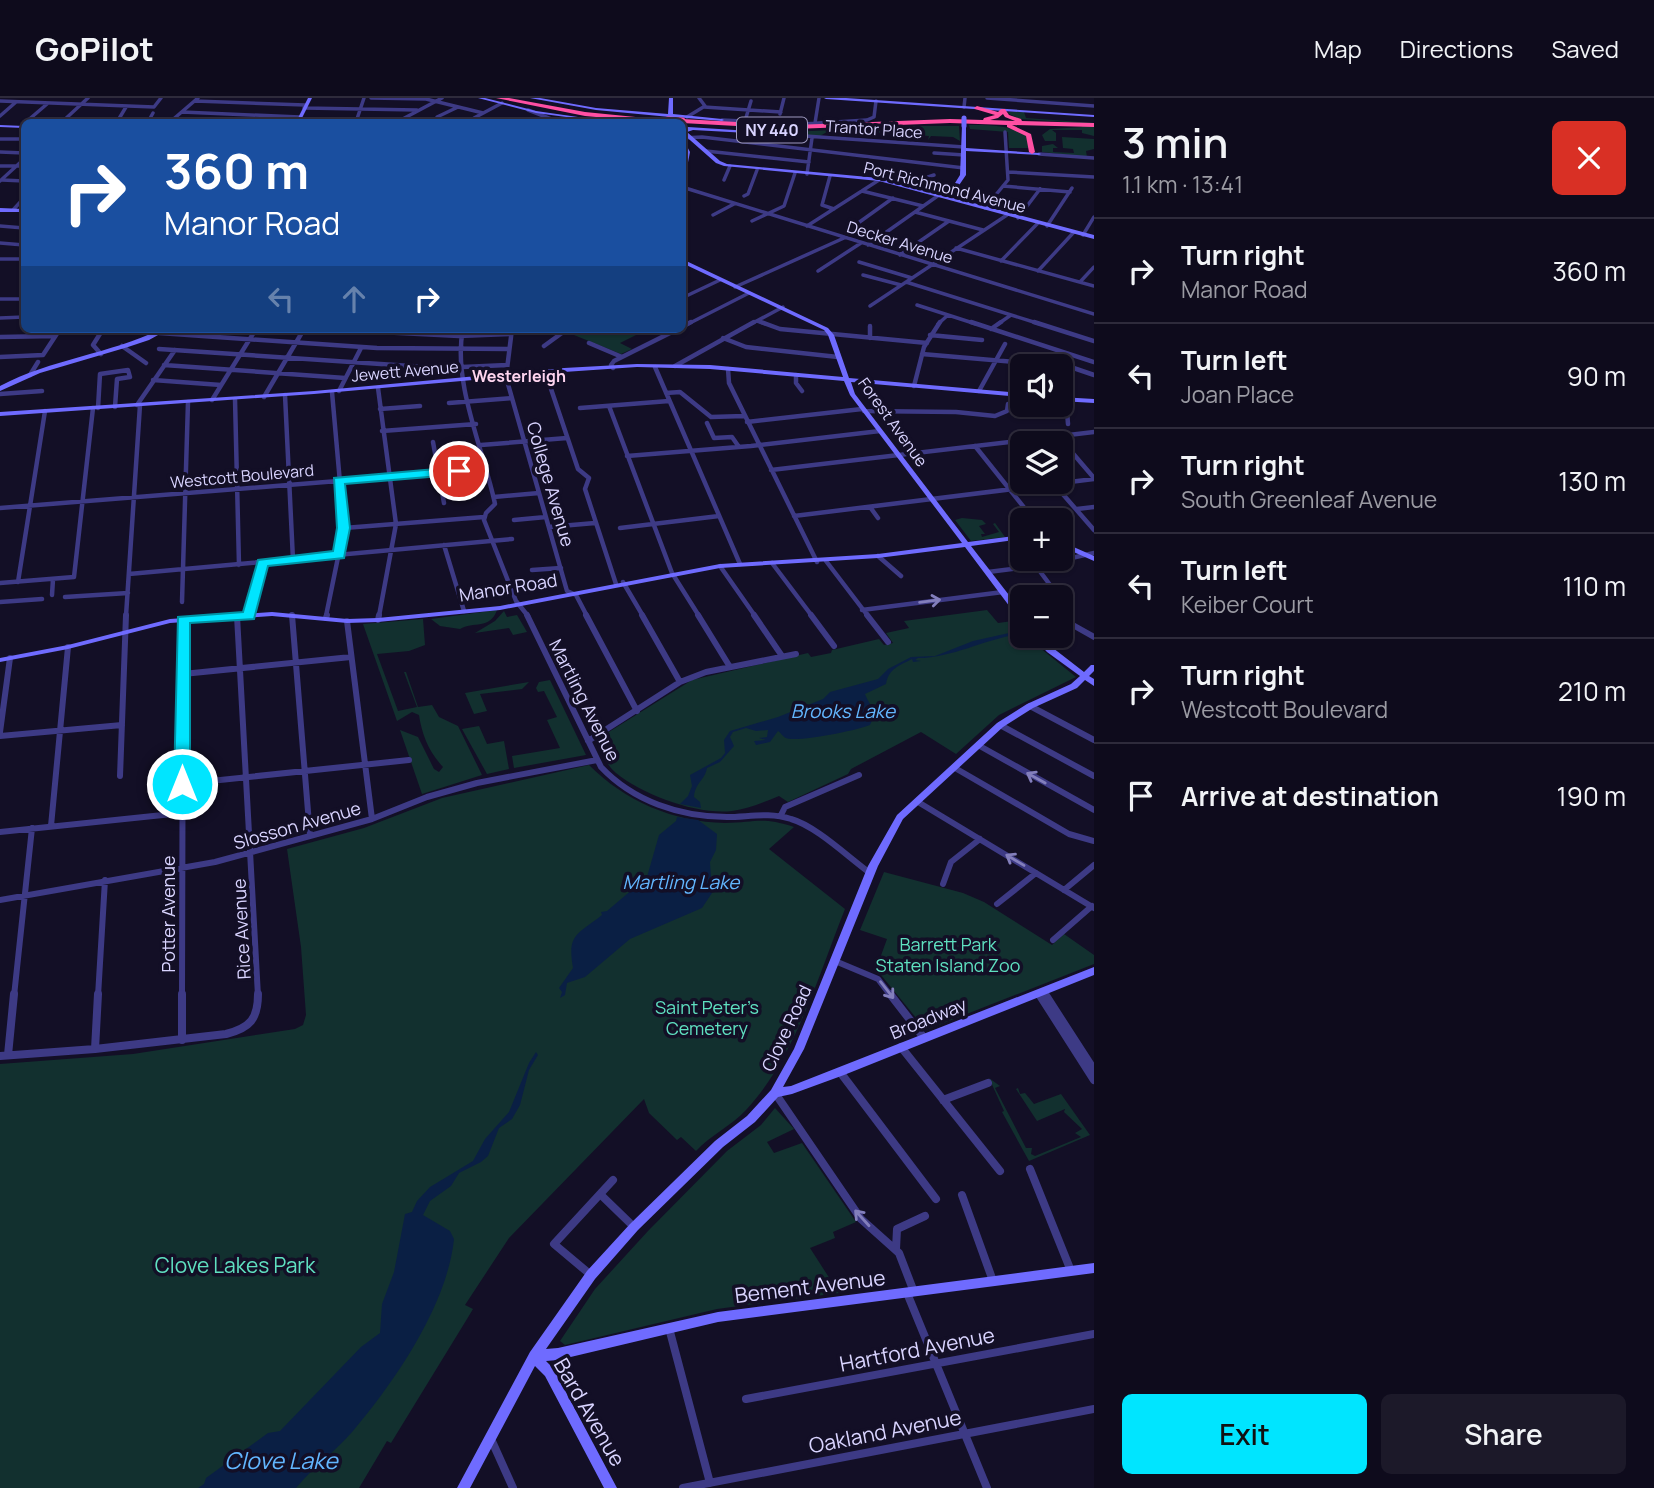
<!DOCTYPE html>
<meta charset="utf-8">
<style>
:root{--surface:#0e0b1c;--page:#1c1929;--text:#f1f3f6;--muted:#9b9ba3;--line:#2e2b3b;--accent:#00e5ff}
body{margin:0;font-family:Manrope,sans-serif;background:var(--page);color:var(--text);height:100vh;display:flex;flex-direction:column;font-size:26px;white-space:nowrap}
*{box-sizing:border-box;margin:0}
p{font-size:23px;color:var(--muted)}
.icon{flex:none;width:38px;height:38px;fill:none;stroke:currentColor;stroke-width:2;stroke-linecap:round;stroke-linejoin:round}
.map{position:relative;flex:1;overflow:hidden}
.panel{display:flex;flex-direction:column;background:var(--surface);width:560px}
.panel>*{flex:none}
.top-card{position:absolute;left:21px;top:21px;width:665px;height:214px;border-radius:10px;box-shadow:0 2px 5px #0004,0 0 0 2px var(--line);background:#1a4fa0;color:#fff;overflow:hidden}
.fabs{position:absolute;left:1010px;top:256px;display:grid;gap:14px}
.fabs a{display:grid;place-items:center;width:63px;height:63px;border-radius:10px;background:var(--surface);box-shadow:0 2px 5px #0004,0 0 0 2px var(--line);font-size:35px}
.pin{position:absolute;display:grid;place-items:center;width:60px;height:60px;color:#fff;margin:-30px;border:4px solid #fff;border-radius:50%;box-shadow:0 2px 7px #0007}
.me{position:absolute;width:77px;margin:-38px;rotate:0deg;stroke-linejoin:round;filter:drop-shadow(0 0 5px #0008)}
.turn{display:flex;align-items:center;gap:24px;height:147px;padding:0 28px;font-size:32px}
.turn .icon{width:91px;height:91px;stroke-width:2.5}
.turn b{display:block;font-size:49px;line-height:60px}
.lanes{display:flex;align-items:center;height:66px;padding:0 28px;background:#0003;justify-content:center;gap:35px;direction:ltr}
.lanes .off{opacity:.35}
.round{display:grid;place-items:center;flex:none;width:74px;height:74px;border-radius:10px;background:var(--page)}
.head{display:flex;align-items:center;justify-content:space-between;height:119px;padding:0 28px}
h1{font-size:42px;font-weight:600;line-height:52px}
.button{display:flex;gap:14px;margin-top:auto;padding:14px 28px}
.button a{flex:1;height:80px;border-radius:10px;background:var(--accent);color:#111;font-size:28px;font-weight:600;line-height:80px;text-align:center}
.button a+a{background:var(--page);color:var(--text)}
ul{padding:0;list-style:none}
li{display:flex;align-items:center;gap:21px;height:105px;padding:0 28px;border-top:2px solid var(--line)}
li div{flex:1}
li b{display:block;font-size:26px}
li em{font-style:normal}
header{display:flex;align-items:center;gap:42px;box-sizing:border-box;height:98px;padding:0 35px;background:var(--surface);border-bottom:2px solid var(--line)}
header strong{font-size:33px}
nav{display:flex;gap:38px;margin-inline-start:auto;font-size:24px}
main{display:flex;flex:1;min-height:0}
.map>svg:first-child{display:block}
</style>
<header>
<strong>GoPilot</strong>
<nav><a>Map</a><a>Directions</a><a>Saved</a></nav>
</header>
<main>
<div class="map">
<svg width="1094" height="1390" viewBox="0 0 1094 1390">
<rect width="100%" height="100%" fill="#130f26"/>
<path fill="#12302f" d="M1010 14H1024L1026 20 1094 25V38L1082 35V32H1052L1056 35V43H1045L1042 37 1050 31 1082 29 1080 25 1020 21 1007 15Z
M969 27C990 27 1008 27 1026 37L1029 50H1009L1008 34 970 31Z
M916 28H959L960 43 953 39 931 38 928 42 929 38 871 34 869 38 825 35 817 40 770 35Z
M1062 39 1094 41V51L1086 53 1087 59 1042 54V48L1053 46 1058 50H1053V54L1074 55 1073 51 1063 50Z
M573 231H648L620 245 632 251 621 256 569 235Z
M962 420 982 422 986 426 979 428 985 436H981L982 439 999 434 993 426 995 425 1005 439 971 443 955 422Z
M497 512C490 532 473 523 460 531L440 528 431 521Z
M987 512 998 525 1019 522 1022 527V537H1030L1039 549 1076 579 999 617 956 656 921 634 851 671 848 676 788 704 779 698C764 704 748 711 732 713 697 717 643 697 616 675 606 667 601 653 596 642L692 582 808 555 811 559 831 555 832 552 879 541 884 547 893 545 886 535 909 530 904 523Z
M504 513 507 519 517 517 527 534 513 537 509 530 475 535 495 523Z
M423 521 425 547 409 553 377 556 398 613 417 609 404 574H406L418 609 432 607 439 619 458 628 482 677 422 696 400 632 418 639 434 671 439 674 443 669C429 654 422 637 419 617L412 614 397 623 363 526Z
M550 582 586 657 514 670 512 658 560 650 547 622 557 619 544 593 538 594 536 590 539 584Z
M529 584 522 591 480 596 487 613 474 616 465 595Z
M479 628 487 646 504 643 509 671 487 676 462 631Z
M589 667C625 703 673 724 725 725 755 725 761 718 794 729L769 751 845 811C819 876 795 960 746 1012 731 1028 711 1037 696 1053L681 1039 677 1042 649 1015 644 1001 509 1140 465 1207 473 1211 467 1221 391 1345 387 1343 359 1390H0V966L133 956 295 931 303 927 306 917 301 849 287 751 364 730 442 700Z
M884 774 963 795 984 804 1052 847 1064 836 1094 857V866L926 932 881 877 875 874 887 841 860 832Z
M989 980 1000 988 995 990 1026 1050H1032L1031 1056 1035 1058 1081 1039 1075 1035 1082 1031 1064 1014 1065 1011 1037 1023 1016 991 1018 990 1020 996 1025 995 1034 1006 1061 996 1090 1037 1029 1063 1002 1014 1004 1013Z
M775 1010 794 1031 767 1044 774 1055 802 1045 856 1124 833 1134 835 1140 810 1150 839 1195 717 1211 565 1247 560 1243 595 1191 648 1133 727 1053 761 1027Z"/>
<path fill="#0a1f44" d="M1022 532 1019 536C985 541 952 560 918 560L915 562 921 563 913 564 912 561C899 568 889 570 886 586L865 596C869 607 878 612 870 627 859 632 795 645 786 640 783 639 781 635 778 633L770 644 756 647 754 643 766 642 759 640 767 639 768 632 756 633 746 630 733 634 730 639 734 648 720 664 707 670C705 682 695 685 694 699L700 704 701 710 680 706 688 698 692 688 690 677 721 660 725 655 724 642 730 633 778 619 823 601 830 594 878 581 888 571 911 559 935 558 973 543Z
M677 719 698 722 717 736 716 752 710 764 712 795 702 810 630 841 585 879 567 885 565 897 560 900 562 894 559 890 573 870C567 836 577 837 602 817L601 814 607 813 647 779 659 737 676 723Z
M536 954 538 957 529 972 520 1007 512 1021 499 1030 488 1058 481 1064 459 1075 451 1088 430 1103 423 1117 450 1133 454 1141C447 1208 395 1283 353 1333 335 1354 313 1369 296 1390H198L204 1386 206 1380 268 1335 280 1333 361 1249 380 1235 382 1206 394 1174 405 1116 412 1114 417 1103 430 1089 473 1063 485 1041 509 1014 529 965Z"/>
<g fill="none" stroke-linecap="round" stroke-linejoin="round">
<path stroke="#3d3a85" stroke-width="3.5" d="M371 0 426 1 483 15
M987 0 1094 8
M0 3 154 9 161 0
M195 3 305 7
M704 9 781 14
M964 9 965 0
M304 10 417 12
M528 12 559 24
M182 14 300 19
M780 16 784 0
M0 18 16 4
M687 19 705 8 699 0
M509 22 511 24
M722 22 803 26 867 22 874 19 876 3
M745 23 751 3
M26 24 47 6
M62 24 88 0
M117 24 126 9
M148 24 153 15
M170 24 198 0
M356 24 364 0
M397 24 442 0
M436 24 437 19 458 9
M473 24 474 20 502 5
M815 25 819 0
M748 34 964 49
M682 40 702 39 964 70
M0 41H24
M706 53 809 64
M0 54 24 55
M934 55 964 57
M1039 56 1094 60
M0 68H24
M1008 74 1094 79
M807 76 812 40
M830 78 822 107 834 111
M2 82 24 83
M724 82 730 68
M0 83 24 61
M1003 88 1070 94
M682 89 1094 216
M916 91 928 79 934 77
M862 93 923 108
M744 98 748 96 757 72
M985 110 1008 82 1005 34
M13 112 24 100
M915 114 983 132
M713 117 734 106
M1018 120 1040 91
M752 123 784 108 795 75
M0 128 24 130
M807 128 879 82
M854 128 893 100
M1047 128 1072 90
M1083 137 1094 119
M0 145 24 147
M868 147 939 97
M956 150 1094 188
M900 157 949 123
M0 161H24
M1001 163 1038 125
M859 164 912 180
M818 173 861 145
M1038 173 1074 134
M863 177 901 187
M906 184 1040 226
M1080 184 1094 169
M735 189 844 140
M682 200 720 182
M0 201H24
M917 207 976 226
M870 208 1007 117
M0 220 24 219
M757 223 766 226
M688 226 749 195
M751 226 783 209
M938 226 948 217
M998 226 1011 217"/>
<path stroke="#3d3a85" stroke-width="4.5" d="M761 224 780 231 927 245
M971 224 1094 264
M1034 224 1094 243
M870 228V240
M682 229 691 224
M319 231 459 238 510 236
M463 231C452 284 484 353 495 406L486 415 484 422 516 503 528 518
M512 231 506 279 567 493 576 497 587 518
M523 231 566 232
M991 231 1001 224
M159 235 377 250 509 251
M930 237 982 242
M0 239 55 238
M723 240 746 249 838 259
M589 245 622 259
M122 248 146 265
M544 248 566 232
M159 251 440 270 507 267
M101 256 93 247 103 231
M922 256 1050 267
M0 259 43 257 60 231
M164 267 345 280
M675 268 754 224
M1050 268 1053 263 1094 277
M655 269 740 466
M613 270 611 267 614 263 678 231
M728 271 729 285 817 464
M546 276 578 371 589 380 585 391 616 486
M30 277 38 264
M796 277V285L802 293
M153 282 221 287
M914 288 924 249 940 224
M378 290 396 426 379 518
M339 293 361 250
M979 293 1005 246
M666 295 680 294 711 319 744 318
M0 296 42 293
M285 297 293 462
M264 299 304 231
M235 301 239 467
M1066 301 1068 326
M212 302 256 231
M449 305 512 300
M137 307 175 252
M609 308 672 475 699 518
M98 310 100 276 128 272 130 279 117 281 115 309
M580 310 669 303
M380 311 420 308
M864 313 956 314 995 318 1007 313 1008 306
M747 324 862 311
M707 325 714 340 732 339 739 349
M382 333 476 326
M1058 338 1094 380
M433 344 444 405
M481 347 567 340
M975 348 1034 422
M627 358 751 348 880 333
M771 372 1094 334
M1054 386 1094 432
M494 399 539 395
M870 409 878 420
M0 410 487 371
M1077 411 1094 409
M794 418 1094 381
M514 422 546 419
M549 429 595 425
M344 430 484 419
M620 430 719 418
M444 447 464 513
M878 458 901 478
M826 463 868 518
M772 465 812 518
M720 468 755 518
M1036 468 1059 499
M532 472 561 470
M988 474 1036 468 1094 455
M129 476 512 441
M18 484 45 313
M623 484 643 518
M0 485 74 479 93 310
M52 497 53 481
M65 499 128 495
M1060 501 1071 516
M0 504 42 501
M182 504 188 304
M862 512 1003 494
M126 518 140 307
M249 518 262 465
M326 518 344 430 332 294"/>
<path stroke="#3d3a85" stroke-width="6" d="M292 517 310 738
M527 517 601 669C633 703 680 719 727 719 748 719 769 714 791 721 816 728 848 759 870 775
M586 517 637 613
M642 517 680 584
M698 517 730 569
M754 517 782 558
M811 517 834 548
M867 517 888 544
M237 518 258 898
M326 520 327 517
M378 522 379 517
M347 523 372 721
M1071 526 1094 539
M183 576 351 559
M1030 608 1094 642
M1000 627 1094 678
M0 634 10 560
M0 638 122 627
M588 643 680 584 706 574 796 556
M978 647 1094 712
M955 670 1069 736 1094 743
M120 678 126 517
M182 686 409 662
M918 704 1094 810
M781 717 785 709 859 677
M51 728 68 549
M0 734 182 715
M943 786 951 764 980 741
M1064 792 1094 767
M0 802 215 764 372 721 427 699 477 685 597 662
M997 806 1036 775
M1053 842 1092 808
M835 863 878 881 891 898
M1043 893 1046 898
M1038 895 1040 898
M14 898 32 730
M98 898 105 782
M182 898 183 522"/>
<path stroke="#3d3a85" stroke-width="8" d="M890 896 924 940
M1039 896 1094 982
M1045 896 1094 972
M182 942V896
M901 949 1000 1073
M95 951 98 896
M8 957 14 896
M0 958 95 951 226 936C250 930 258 921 258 896
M840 974 936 1101
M775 995 861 1121 899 1155 914 1194
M943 1002 988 985
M1030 1071 1071 1173
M600 1096 634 1129
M962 1097 993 1183
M896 1151 897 1131 925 1118
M591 1177 554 1146 613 1082
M907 1195 987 1390
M669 1230 710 1385
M746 1301 1094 1236
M491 1341 513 1390
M683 1390 1094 1311"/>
<path fill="#6f6bff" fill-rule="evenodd" d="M308 0H312L300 24H296Z
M478 0H485L536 13 613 24H604L536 15Z
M530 0H540L596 10 668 16 669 0H673V16L722 21 724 22 722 23 675 19 676 22 674 23 670 19 596 12Z
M824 0H846L1094 17V19L826 1Z
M0 27 24 28V30L0 29Z
M964 27 966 28V50L1039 55 1041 56 1039 57 966 53V77L951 99 1094 137V141L879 83 724 68 716 65 682 35V33L687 31 686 30 688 29 750 33V35H748L693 32 687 34 720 63 727 66 879 80 947 98 960 77 962 28Z
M682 39 690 54 685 80 682 81C682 73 684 65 685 57 685 51 682 45 682 39Z
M0 110 24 111V114H0Z
M682 161 828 230 834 237 849 280 1022 295V299L851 284 855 296 968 444 1022 437V441L971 448 1022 514V521H1019L965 449 878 460 720 470 500 512 378 524 347 525 272 518 170 525 68 551 0 564V560L68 547 170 521 272 514 347 521 378 520 500 508 720 466 878 456 962 445 850 297 844 283 710 271 637 269 564 274 314 296 0 318V314L314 293 564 270 637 266 710 267 843 279 828 237 824 232 682 165Z
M161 231H169L149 242 128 249 40 275 0 293V288C51 261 110 256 161 231Z
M1060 299 1094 301V305L1060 303Z
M1060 443 1094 458V463L1060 448Z
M1031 537H1040L1053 550 1084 574 1091 567H1094V573L1089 578 1094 581V588L1085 582 1077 590 1033 610 1003 629 903 721 878 768 804 951 783 989 791 988 1094 869V877L844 977 792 996 778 999 755 1024 723 1049 638 1132 595 1181 546 1251 558 1250 718 1214 1094 1165V1175L718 1224 558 1262 546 1263 553 1270 617 1390H604L545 1278 535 1268 470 1390H457L530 1254 587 1173 630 1126 715 1043 747 1018 771 992 794 951 868 768 897 717 997 625 1027 606 1071 586 1080 578 1047 554Z"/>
<path fill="#ff4fa3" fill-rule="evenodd" d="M496 0H509L585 14 666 22 669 24H651L585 18Z
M977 8 998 14 1001 11H1005L1009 17 1021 21 1022 23 1094 25V29L1012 27 1031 36 1035 54 1032 56 1029 54 1026 38 1007 29V27L950 25 794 31 682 25 679 23 682 21 794 27 950 21 983 22 984 20 995 17 975 11 974 10ZM1003 16 1005 19 1015 23 990 22 998 20Z"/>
<path stroke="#6f6bff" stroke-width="5" d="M964 20V28"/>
<path stroke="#ff4fa3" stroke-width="7" d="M668 22 682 23"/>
</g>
<defs><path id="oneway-shaft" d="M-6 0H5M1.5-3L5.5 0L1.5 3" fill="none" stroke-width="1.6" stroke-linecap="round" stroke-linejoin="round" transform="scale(1.75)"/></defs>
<g stroke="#837fbc">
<use href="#oneway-shaft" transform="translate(930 503) rotate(-7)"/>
<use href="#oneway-shaft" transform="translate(1036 680) rotate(-151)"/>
<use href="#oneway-shaft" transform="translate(1015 762) rotate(-149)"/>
<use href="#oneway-shaft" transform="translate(887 892) rotate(52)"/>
<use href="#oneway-shaft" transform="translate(862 1120) rotate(-132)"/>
</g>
<path fill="#00e5ff" stroke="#0095a6" stroke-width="2" d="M459 369 464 370V376L345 386 350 430 344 460 268 468 254 521 190 525V686L188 690H177L174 686 178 519 243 514 258 462 333 453 337 430 334 380Z"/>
<g text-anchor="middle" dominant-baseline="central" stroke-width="7" stroke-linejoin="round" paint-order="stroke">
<g font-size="16" fill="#d9d4ff" stroke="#130f26">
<text transform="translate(874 31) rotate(4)">Trantor Place</text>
<text transform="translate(945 89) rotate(14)">Port Richmond Avenue</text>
<text transform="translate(900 144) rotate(17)">Decker Avenue</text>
<text transform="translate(405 273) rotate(-5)">Jewett Avenue</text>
<text transform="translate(893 324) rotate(54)">Forest Avenue</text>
<text transform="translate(242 378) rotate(-5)">Westcott Boulevard</text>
</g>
<rect fill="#130f26" stroke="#9e99be" stroke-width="2" x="737" y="19.5" width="70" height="25" rx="5"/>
<g font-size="16" font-weight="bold" fill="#d9d4ff">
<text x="772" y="32">NY 440</text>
</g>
<g font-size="16" font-weight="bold" fill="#ffd6f0" stroke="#130f26">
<text x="519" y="278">Westerleigh</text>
</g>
<g font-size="18" fill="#d9d4ff" stroke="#130f26">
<text transform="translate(551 386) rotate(74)">College Avenue</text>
<text transform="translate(508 489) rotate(-9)">Manor Road</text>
<text transform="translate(585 602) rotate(63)">Martling Avenue</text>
<text transform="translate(297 727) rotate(-16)">Slosson Avenue</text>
<text transform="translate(168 816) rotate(-90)">Potter Avenue</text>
<text transform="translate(241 831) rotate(-93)">Rice Avenue</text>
<text transform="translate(928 920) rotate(-22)">Broadway</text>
<text transform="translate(786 930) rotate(-65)">Clove Road</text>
</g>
<g font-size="18" fill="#5fe0c0" stroke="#130f26">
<text x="948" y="846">Barrett Park<tspan x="948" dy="21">Staten Island Zoo</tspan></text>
<text x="707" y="909">Saint Peter’s<tspan x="707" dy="21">Cemetery</tspan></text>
</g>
<g font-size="19" font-style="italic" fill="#62b6ff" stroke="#130f26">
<text x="843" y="613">Brooks Lake</text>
<text x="681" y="784">Martling Lake</text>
</g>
<g font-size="21" fill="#5fe0c0" stroke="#130f26">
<text x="235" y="1167">Clove Lakes Park</text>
</g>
<g font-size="21" fill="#d9d4ff" stroke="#130f26">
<text transform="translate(810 1188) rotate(-7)">Bement Avenue</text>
<text transform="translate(917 1251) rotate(-11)">Hartford Avenue</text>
<text transform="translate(590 1314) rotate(60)">Bard Avenue</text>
<text transform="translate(885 1333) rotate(-11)">Oakland Avenue</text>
</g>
<g font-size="23" font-style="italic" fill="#62b6ff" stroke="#130f26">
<text x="281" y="1362">Clove Lake</text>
</g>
</g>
</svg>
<div class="fabs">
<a><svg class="icon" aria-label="sound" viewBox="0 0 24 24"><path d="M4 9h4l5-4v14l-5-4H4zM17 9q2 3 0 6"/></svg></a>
<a><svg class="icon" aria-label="layers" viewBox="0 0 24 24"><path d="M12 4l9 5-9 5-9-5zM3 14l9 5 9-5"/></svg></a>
<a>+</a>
<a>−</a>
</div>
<div class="pin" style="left:459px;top:373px;background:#d93025"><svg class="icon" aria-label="arrive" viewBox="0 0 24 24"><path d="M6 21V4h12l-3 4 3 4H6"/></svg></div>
<svg class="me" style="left:182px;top:686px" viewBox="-20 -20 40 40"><circle r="17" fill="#00e5ff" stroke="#fff" stroke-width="3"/><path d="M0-11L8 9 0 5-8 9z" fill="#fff"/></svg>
<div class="top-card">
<div class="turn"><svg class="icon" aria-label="right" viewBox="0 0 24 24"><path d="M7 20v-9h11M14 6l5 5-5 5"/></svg><div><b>360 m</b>Manor Road</div></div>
<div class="lanes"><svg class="icon off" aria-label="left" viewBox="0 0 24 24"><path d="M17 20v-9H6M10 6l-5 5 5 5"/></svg><svg class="icon off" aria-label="ahead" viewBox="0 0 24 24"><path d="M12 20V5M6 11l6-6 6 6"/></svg><svg class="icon" aria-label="right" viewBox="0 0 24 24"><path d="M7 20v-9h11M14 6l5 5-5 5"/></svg></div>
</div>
</div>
<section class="panel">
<div class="head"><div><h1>3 min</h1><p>1.1 km · 13:41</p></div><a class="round" style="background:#d93025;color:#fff"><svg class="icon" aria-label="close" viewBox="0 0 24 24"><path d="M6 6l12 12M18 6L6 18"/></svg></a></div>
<ul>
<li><svg class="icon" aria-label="right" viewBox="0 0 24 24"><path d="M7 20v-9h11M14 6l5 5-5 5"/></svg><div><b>Turn right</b><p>Manor Road</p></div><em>360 m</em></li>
<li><svg class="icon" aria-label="left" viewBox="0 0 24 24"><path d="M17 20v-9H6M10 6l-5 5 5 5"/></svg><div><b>Turn left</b><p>Joan Place</p></div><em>90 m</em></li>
<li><svg class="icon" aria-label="right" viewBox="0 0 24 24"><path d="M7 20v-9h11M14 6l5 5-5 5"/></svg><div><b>Turn right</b><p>South Greenleaf Avenue</p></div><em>130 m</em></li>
<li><svg class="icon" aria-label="left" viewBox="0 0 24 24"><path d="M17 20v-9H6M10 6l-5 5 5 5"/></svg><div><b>Turn left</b><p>Keiber Court</p></div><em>110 m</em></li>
<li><svg class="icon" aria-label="right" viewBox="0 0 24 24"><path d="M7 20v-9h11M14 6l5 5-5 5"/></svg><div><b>Turn right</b><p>Westcott Boulevard</p></div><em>210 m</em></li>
<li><svg class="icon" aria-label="arrive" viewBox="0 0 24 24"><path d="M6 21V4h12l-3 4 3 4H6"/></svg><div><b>Arrive at destination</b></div><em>190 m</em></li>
</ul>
<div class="button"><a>Exit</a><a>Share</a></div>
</section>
</main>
